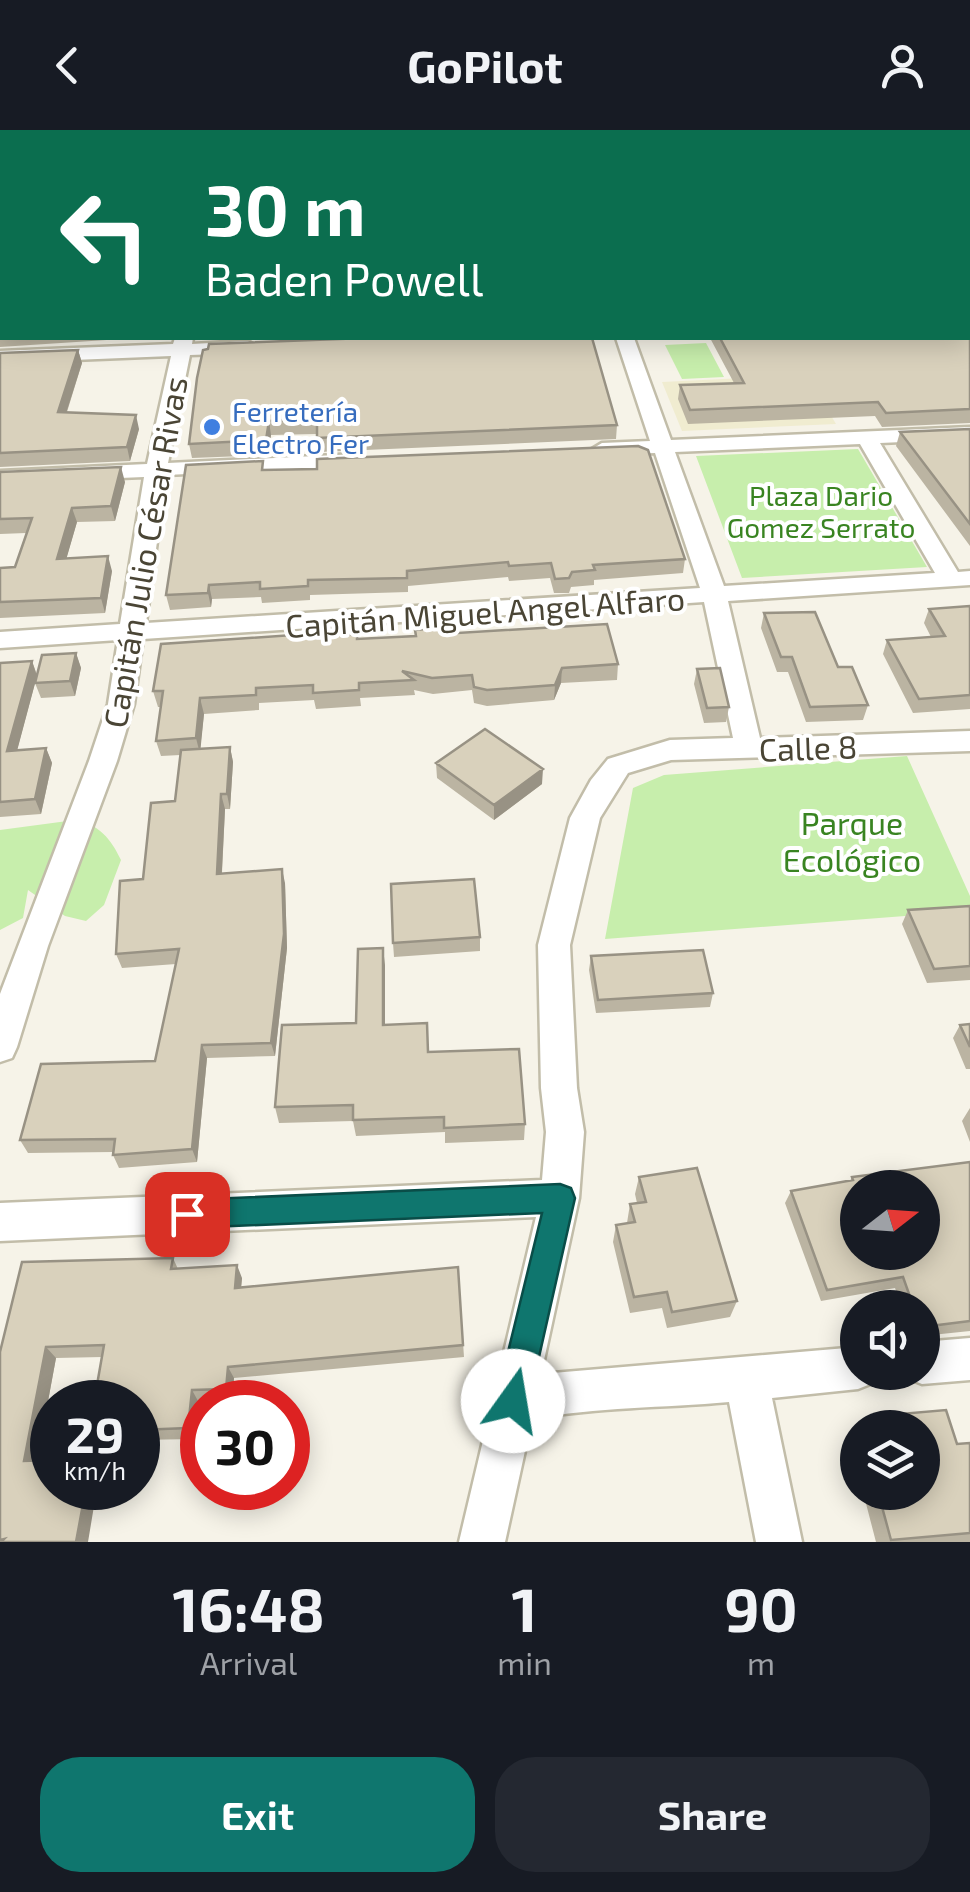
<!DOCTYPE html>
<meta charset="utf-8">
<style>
:root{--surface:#171b24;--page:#242831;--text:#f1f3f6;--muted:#9ea1a6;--accent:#0f766e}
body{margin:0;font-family:"Exo 2",sans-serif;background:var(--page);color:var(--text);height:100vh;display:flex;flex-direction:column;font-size:38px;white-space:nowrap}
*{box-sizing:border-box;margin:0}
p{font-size:32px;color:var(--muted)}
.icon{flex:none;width:55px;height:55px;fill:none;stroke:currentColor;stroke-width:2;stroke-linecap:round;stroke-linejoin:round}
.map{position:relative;height:1412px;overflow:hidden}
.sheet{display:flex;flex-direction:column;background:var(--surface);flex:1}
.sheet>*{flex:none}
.banner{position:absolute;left:0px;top:0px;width:970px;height:210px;box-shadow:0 5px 25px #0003;background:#0b6e4f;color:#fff;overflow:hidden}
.needle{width:65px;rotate:73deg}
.buttons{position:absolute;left:840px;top:1040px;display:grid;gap:20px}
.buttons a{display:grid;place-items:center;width:100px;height:100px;border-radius:50%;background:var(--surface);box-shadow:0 5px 25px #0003;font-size:50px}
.speed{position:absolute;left:30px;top:1250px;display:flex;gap:20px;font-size:50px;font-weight:700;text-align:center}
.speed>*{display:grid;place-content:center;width:130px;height:130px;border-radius:50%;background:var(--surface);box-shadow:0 5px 25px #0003;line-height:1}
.speed small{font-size:25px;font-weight:400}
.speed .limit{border:15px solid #d22;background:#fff;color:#111}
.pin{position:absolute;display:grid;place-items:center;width:85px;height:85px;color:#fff;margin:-42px;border-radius:20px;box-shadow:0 5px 15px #0006}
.me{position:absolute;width:110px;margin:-55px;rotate:13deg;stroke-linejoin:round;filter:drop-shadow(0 0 8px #0008)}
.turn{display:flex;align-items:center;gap:35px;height:210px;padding:0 40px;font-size:45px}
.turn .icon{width:130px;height:130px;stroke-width:2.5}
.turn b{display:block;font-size:70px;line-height:85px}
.eta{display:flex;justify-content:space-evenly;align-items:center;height:170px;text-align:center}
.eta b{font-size:60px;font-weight:700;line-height:70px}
.primary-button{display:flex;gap:20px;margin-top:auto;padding:20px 40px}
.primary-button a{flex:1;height:115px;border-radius:40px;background:var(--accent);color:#fff;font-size:40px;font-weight:700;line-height:115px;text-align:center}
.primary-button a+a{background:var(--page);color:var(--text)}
header{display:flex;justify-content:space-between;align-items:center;height:130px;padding:0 40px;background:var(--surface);font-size:45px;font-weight:700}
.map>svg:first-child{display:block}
</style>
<header><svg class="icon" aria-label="back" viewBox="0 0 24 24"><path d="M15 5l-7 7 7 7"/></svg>GoPilot<svg class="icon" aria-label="person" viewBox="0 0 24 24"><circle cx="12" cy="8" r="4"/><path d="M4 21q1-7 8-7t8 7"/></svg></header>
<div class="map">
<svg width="970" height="1412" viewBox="0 0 970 1412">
<rect width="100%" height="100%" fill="#f6f3e8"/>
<path fill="#f0ecd0" d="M807 245 836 294 682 301 662 252Z"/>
<path fill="#c7eeac" d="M706 213 724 247 682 249 665 215Z
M858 319 927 437 742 448 696 326Z
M907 626 970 766V781L605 809 633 658 664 645Z
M75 690C99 694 111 709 121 730L104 775 86 791 65 786 28 760 23 788 0 800V700Z"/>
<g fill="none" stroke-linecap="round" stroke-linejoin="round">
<g stroke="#c2bda9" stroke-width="5">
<path id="street" d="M0 31H2V39H0Z
M970 96V106L968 107V97Z
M968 181H970V191H968Z
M175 208H193L192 214 248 211 257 217 248 223 190 225 168 333 357 324 368 330 357 336 166 345 146 493 700 458 655 323 602 325 592 319 602 313 650 311 616 208H634L671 310 970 297V309L880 313 958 442 970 441V455L728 471 760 608 970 601V621L671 630 628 643 600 688 570 815 577 958 584 1002 579 1068 541 1244 858 1217V1242H877L873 1253 858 1259 772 1268 802 1412H756L729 1272C664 1278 596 1277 532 1289L505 1412H459L536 1087 0 1111V1073L542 1050 546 1002 541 958 538 815 570 688 591 650 608 629 670 610 733 608 704 472 143 509 134 574 117 631 48 816 17 917 12 928 0 932V864L89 631 108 574 118 510 0 518V502L120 494 144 347 0 353V341L147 334 171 226 0 233V221L173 214ZM860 314 935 443 724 456 675 322Z
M970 1208V1250L922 1254 907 1248 905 1242H922V1212Z"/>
</g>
<use href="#street" fill="#fff" fill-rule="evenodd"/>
</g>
<path fill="#bbb4a2" d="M0 0H108L110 2H2V22L0 27Z
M920 0H970V72L968 71V2H920Z
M2 68V208H137L0 217V126L2 124 1 120 0 121V69Z
M970 188V293L882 297 875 286 688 294 678 269 680 255 734 253 710 208H968Z
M214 208H261L214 209Z
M366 208 617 295 616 309 319 322 317 304 271 305 268 325 192 328 189 314Z
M78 220 82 233 67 282 139 299 130 331 0 337V223Z
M970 299V416L896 316 900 302Z
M265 340 685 429 683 443 594 450V455L571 457 569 463H554L550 448 509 451 508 447 408 456V462L310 465V470L262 473 261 467 212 469 211 477 170 480 166 465Z
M0 342 125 352 115 391 77 392 66 429 112 441 105 483 0 488V438L15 437 26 403 0 404Z
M970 476V579L913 583 883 524 887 510 931 507 924 493 929 479Z
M764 483 838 537 868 575 863 590 806 592 788 542H777L761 498Z
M458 503 618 534 617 550 561 553 554 570 487 576 474 573 472 560 433 564 414 560 415 565 360 568 361 576 316 579 314 570 259 573V580L204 584 200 619 230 617 233 632 230 679H225L222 743 285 753 287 818 275 926 207 928 197 1032 119 1038 113 1025V1022L28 1023 20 1010 155 931 176 834 122 838 116 824 143 749 175 671 180 625 161 626 156 611 161 577H158L153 561 307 507 357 509Z
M76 523 81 538 75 566 41 568 35 553 17 620 46 618 52 633 41 684 0 687V533L32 531 37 545Z
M697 539 729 577 726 592 704 593 694 554Z
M436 633 542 654 494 690 437 648Z
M970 776V850L927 853 902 794 908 780Z
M480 807V821L394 827 393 813Z
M591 826 713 863 710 877 596 883 589 840Z
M385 835V895L428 922 525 994 524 1010 445 1013V1002L356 1006 353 991 279 993 275 977 356 893Z
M970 894V939H966L953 908 960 895Z
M970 978V1012L962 991Z
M970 1032V1201L922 1206V1178H902L895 1158 821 1171 785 1073 791 1061 850 1051 852 1047Z
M639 1047 737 1171 730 1187 667 1198 662 1178 630 1183 613 1112 616 1095 627 1093 630 1074 637 1073 635 1064Z
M173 1128 178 1139 242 1148 241 1157 458 1137 464 1227 234 1248 232 1269 198 1271 195 1309 138 1310V1272L102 1227 56 1228 37 1331 97 1358 0 1412V1222Z
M946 1280 957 1314 970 1313V1412H876L863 1362H922V1298H877L888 1285Z"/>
<path fill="#989284" d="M2 5V22L0 27V10Z
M78 220 82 233 62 296 58 282Z
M136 285 139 299 130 331 127 317Z
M269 291 271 305 268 325 266 310Z
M121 337 125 352 115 391 111 376Z
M72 378 77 392 62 444 57 429Z
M108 426 112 441 105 483 101 468Z
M209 455 212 469 211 477 208 463Z
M76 523 81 538 75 566 70 551Z
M32 531 37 546 13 636 7 621Z
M562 538 561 553 554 570 555 555Z
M200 568 204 584 200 624 196 608Z
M230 617 233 632 230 679 227 664Z
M46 618 52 633 41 684 35 669Z
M543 639 542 654 494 690V675Z
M221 664 225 679 221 758 217 744Z
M282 739 285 753 287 818 275 926 271 913Z
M383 818 385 835V911L383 895Z
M202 915 207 928 197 1032 192 1019Z
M237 1135 242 1148 240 1170 235 1158Z
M46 1217 56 1228 35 1341 24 1331Z
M228 1237 234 1248 232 1269 226 1259Z
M192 1260 198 1271 195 1309 188 1298Z
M86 1358H97L88 1412H76Z"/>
<path fill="#d9d1bc" stroke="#989284" stroke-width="2.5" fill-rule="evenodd" d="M32 0H108L110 2H53Z
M176 0H606L603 2H172Z
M931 0H970V59H968V71V2H933Z
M0 68H2V203H0V126L2 124 0 113Z
M968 104 970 107V130H968Z
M968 188H970V279L886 283 878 272 690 280 680 255 744 253 720 208H968Z
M366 208H592L617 295 317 308V289L269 291 266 310 189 314 197 248 203 220 208 219 209 214Z
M78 220 58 282 136 285 127 317 0 323V223Z
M970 299V394L900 302Z
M638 316 648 320 685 429 593 435 595 440 572 442 569 448 555 449 551 433 509 436 508 432 407 441V448L308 450V456L260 459V452L209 455 208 463 166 465 186 335 263 331 262 340 317 339V329Z
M121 337 111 376 72 378 57 429 108 426 101 468 0 472V438L15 437 32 388 0 389V342Z
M970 476V565L919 569 887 510 945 506 929 479Z
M815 482 838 537H852L868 575 810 577 792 527H781L764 483Z
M607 494 618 534 562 538 555 555 487 560 474 557 472 545 432 548 402 541 414 550 359 553V560L313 563V555L256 558V565L200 568 196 608 156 611 163 561H153L161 514 307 504V507L357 504V509L416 506 415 500 457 496 458 503Z
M76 523 70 551 35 553 42 525Z
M32 531 7 621 46 618 35 669 0 672V533Z
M720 538 729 577 707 578 697 539Z
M485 599 543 639 494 675 436 633Z
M230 617 227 664H221L217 744 282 739 284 804 271 913 202 915 192 1019 113 1025 115 1009 20 1010 41 934 155 931 179 819 116 824 120 751 143 749 151 673 175 671 181 620Z
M474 749 480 807 393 813 391 754Z
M970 776V836L934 839 908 780Z
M383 818V895L427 893 428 922 519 919 525 994 444 998V987L353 990V975L275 977 282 895 356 893 358 819Z
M703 820 713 863 598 870 591 826Z
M970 894V917L960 895Z
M970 1032V1191L922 1197V1178H914L903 1147 827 1160 791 1061 853 1050 852 1047ZM858 1058H922V1122H858Z
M697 1038 737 1171 672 1182 667 1162 634 1167 616 1095 635 1092 630 1074 646 1072 639 1047Z
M173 1128 171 1139 237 1135 235 1158 458 1137 463 1215 228 1237 226 1259 192 1260 188 1298 138 1300V1272H94L104 1215 46 1217 24 1331 52 1330V1358H86L76 1412H1L4 1409 0 1410V1222L22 1132Z
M946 1280 957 1314 970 1313V1403L891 1410 878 1362H922V1298H891L888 1285Z"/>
<path fill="#0f766e" stroke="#0a4d48" stroke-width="2.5" d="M560 1054 571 1058 575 1068 529 1271 524 1282 513 1287 501 1282 496 1271 542 1083 187 1098 176 1094 172 1084 176 1074 187 1070Z"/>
<circle fill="#3f7fe0" stroke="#fff" stroke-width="4" cx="212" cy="297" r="10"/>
<g text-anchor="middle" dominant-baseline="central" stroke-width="8" stroke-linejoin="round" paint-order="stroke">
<g font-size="28" fill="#366cbe" stroke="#fff" text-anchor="start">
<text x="232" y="281">Ferretería<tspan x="232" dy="32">Electro Fer</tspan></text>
</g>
<g font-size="28" fill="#398421" stroke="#fff">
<text x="821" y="365">Plaza Dario<tspan x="821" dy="32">Gomez Serrato</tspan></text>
</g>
<g font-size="32" fill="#4a4535" stroke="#fff">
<text transform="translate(144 422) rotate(-80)">Capitán Julio César Rivas</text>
<text transform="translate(485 481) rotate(-4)">Capitán Miguel Angel Alfaro</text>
<text transform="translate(808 617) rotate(-2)">Calle 8</text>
</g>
<g font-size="32" fill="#398421" stroke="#fff">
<text x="852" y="692">Parque<tspan x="852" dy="37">Ecológico</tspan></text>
</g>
</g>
</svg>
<div class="buttons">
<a><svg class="needle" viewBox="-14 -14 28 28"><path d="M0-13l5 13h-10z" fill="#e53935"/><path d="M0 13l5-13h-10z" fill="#9ea1a6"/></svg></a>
<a><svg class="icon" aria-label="sound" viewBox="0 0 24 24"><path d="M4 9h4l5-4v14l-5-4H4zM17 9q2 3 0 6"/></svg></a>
<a><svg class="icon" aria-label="layers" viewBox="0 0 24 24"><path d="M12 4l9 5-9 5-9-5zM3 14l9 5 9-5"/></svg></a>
</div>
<div class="speed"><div>29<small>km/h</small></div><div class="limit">30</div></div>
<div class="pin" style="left:187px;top:1084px;background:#d93025"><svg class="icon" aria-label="arrive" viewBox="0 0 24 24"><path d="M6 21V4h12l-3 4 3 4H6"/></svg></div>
<svg class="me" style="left:513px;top:1271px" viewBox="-20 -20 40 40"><circle r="19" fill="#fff"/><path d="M0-13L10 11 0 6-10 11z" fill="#0f766e"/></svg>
<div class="banner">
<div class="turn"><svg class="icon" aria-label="left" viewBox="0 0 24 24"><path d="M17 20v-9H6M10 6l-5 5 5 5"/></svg><div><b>30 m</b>Baden Powell</div></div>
</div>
</div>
<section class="sheet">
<div class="eta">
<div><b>16:48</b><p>Arrival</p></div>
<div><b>1</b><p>min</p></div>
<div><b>90</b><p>m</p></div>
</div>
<div class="primary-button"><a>Exit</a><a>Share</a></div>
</section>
